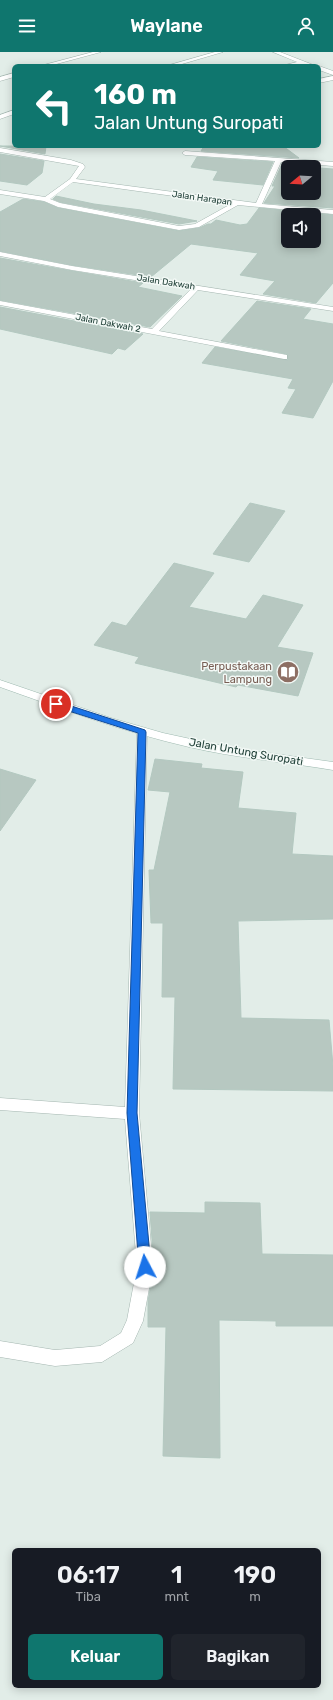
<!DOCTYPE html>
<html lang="id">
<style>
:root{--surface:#171b24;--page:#20242c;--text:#f1f3f6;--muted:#9ea1a6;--accent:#0f766e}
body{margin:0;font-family:Rubik,sans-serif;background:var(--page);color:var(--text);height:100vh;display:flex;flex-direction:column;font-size:15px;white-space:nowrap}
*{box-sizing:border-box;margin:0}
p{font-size:13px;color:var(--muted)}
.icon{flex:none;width:22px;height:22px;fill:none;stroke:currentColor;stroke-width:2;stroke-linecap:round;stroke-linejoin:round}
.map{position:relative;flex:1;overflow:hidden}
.side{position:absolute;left:12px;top:1496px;width:309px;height:140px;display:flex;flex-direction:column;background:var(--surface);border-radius:6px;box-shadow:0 2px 10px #0003}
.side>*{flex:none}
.hud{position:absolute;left:12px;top:12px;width:309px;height:84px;border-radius:6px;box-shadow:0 2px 10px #0003;background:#0f766e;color:#fff;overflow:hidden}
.needle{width:26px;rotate:252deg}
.fabs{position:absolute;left:281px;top:108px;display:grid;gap:8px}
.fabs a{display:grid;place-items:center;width:40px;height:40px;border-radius:6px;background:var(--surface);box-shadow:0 2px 10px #0003;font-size:20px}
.pin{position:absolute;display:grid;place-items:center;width:34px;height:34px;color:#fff;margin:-17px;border:2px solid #fff;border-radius:50%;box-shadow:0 1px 4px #0007}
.me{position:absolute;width:44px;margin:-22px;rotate:355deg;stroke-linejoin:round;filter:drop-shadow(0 0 3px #0008)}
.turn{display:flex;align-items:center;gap:14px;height:84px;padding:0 16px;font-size:18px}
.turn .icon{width:52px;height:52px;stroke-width:2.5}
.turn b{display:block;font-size:28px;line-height:34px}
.eta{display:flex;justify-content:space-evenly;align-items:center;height:68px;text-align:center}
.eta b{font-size:24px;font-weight:600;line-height:28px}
.primary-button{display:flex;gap:8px;margin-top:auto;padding:8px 16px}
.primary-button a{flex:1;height:46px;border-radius:6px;background:var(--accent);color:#fff;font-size:16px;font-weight:600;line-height:46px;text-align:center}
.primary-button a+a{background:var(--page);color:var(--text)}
header{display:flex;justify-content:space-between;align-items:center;height:52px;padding:0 16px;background:var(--accent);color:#fff;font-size:18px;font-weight:600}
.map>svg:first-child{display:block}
</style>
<header><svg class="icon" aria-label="menu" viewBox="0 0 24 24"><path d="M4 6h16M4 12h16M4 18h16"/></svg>Waylane<svg class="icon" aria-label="person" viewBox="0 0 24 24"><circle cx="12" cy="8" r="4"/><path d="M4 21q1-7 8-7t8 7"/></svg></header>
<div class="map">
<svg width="333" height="1648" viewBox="0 0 333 1648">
<rect width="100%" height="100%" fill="#e2ede8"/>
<path fill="#b7c8c1" stroke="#b3c8c0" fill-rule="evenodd" d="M0 94H46L45 102Z
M204 94H283L299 106 201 99Z
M0 102 44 109 42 121 27 133 0 129Z
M197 105 273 110 263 133 213 128 218 119 191 115Z
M282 112 311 115H288V141H314V117L319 121V116L333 117V156L264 151 275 134H272Z
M56 144 94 152 141 158 197 169 179 172 60 150 53 147Z
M23 147 44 150 58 156 179 179 199 176 208 172H211L216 168 240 173 247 172 259 156 333 163V231L316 251 263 242 275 229 240 223 258 201 191 192 151 225 72 213 0 199V160ZM288 163H314V189H288Z
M0 206 72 219 143 231 138 235 182 244 150 275 0 248Z
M257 249 311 257 303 267 333 272V329L313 366 282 361 296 337 288 336 293 327 202 311 215 295 288 308 287 302 221 289Z
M0 255 143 282 125 298 118 296 112 302 0 277Z
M250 451 285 459 249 510 213 502Z
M174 511 214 521 189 555 246 567 263 543 303 553 277 595 313 601 298 644 238 633 236 635 135 611 139 605 94 593 112 570 126 574Z
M155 707 202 712 201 716 243 720 238 756 296 761 292 802 333 804V867L238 869 241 966 329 968 333 1014V1039L173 1037 175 945H162L163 871H151L149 818H154L170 740 148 738Z
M0 717 36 728 0 779Z
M205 1150 260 1151 262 1202 333 1203V1274H276V1269L219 1268 220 1406 163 1404 166 1275H148V1249L154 1215 150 1160 205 1161Z"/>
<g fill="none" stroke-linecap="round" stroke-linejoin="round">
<g stroke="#a4b6b0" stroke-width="1">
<path id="minor" d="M93 0H101L49 14H40Z
M215 0H223L175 14H166Z
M273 0H280L316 14H308L302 12 281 14 297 10Z
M319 14 333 19V23L319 18Z
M14 21V25L0 29V25Z
M333 24V28L319 31V27Z
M14 58V62L0 67V63Z
M0 96 71 108 83 112 85 115 76 127 256 151 275 109 185 103 182 101 185 99 333 110V114L281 110 262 152 333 158V162L238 153 199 175 179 178 58 155 44 149 0 142V138L45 145 70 127 79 114 0 100ZM73 130 231 152 195 172 179 174 60 151 50 147Z
M0 200 72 214 333 255V259L198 238 159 279 287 303V307H284L0 253V249L152 277 191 237 72 218 0 204Z
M142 676 146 678 147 680 139 1061 153 1215 143 1269 133 1291 102 1310 55 1314 0 1305V1289L55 1298 100 1294 121 1281 127 1268 137 1215 125 1067 0 1058V1046L125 1055 137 680 138 678Z"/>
</g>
<g stroke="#9fbab1" stroke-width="1">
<path id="secondary" d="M0 628 111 666 163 681 232 696 333 710V718C285 710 236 706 189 695 124 680 62 657 0 635Z"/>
</g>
<use href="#minor" fill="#fff" fill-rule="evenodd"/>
<use href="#secondary" fill="#fff" fill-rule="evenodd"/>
</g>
<path fill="#1a73e8" stroke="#114b97" d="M56 649 145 678 146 680 137 1061 151 1215 149 1219 145 1220 141 1219 139 1215 127 1061 138 681 53 654V650Z"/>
<defs>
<g id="library-disc" transform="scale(1.15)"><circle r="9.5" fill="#8d6e63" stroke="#f3f9f6"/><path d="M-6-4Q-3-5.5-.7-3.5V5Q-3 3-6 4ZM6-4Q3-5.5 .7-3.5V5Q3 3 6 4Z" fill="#fff"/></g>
</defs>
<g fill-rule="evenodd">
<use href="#library-disc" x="288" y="620"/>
</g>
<g text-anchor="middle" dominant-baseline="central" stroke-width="3" stroke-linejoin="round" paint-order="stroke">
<g font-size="9" fill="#204038" stroke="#f3f9f6">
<text transform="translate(202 146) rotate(8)">Jalan Harapan</text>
<text transform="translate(166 230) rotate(9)">Jalan Dakwah</text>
<text transform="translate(108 271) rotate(11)">Jalan Dakwah 2</text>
</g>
<g font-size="11" fill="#785e54" stroke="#f3f9f6" text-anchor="end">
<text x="272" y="614">Perpustakaan<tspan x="272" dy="13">Lampung</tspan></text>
</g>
<g font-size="11" fill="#204038" stroke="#f3f9f6">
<text transform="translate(246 700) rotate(10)">Jalan Untung Suropati</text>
</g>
</g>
</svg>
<div class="fabs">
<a><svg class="needle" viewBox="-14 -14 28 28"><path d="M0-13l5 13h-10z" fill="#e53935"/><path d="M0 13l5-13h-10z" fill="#9ea1a6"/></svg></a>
<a><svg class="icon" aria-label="sound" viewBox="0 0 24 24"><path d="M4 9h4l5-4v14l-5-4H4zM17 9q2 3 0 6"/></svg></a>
</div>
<div class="pin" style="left:56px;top:652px;background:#d93025"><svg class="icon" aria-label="arrive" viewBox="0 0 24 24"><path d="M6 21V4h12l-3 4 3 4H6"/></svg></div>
<svg class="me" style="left:145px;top:1215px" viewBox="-20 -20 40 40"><circle r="19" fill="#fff"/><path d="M0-13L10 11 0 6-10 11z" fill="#1a73e8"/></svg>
<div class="hud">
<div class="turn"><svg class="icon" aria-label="left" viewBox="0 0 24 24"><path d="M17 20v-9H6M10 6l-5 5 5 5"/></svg><div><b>160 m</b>Jalan Untung Suropati</div></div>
</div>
<section class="side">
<div class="eta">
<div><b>06:17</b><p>Tiba</p></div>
<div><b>1</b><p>mnt</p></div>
<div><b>190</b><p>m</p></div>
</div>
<div class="primary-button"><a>Keluar</a><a>Bagikan</a></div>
</section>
</div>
